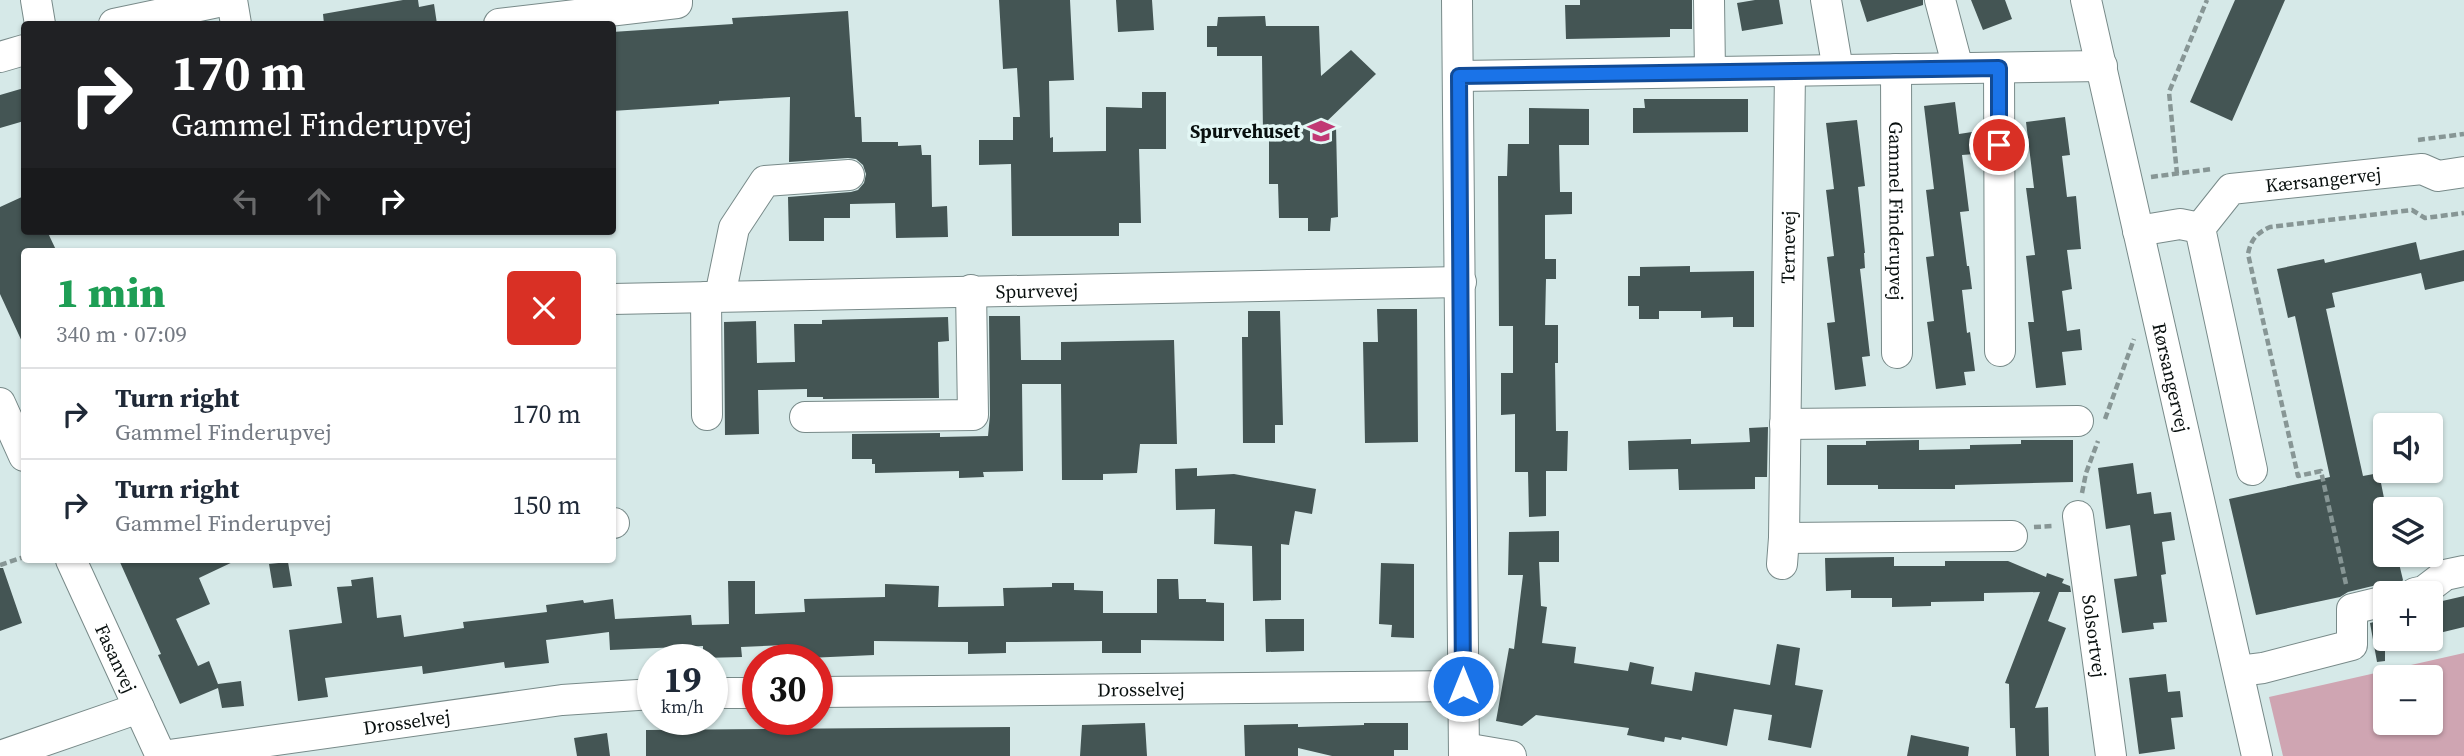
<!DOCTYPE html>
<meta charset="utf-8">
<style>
:root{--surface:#fff;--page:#f6f6f7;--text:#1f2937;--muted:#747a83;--line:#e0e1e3}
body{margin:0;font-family:"Source Serif 4",serif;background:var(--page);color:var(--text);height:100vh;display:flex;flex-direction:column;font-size:26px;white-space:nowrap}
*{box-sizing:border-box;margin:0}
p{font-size:23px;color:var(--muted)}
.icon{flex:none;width:38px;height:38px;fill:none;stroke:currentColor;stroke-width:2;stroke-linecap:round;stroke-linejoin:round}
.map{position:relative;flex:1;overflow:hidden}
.drawer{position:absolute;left:21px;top:248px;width:595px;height:315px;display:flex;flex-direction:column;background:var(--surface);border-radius:7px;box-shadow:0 2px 5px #0004}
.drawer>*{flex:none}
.top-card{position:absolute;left:21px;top:21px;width:595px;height:214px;border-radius:7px;box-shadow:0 2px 5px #0004;background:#202124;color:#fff;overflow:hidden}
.tools{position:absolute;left:2373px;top:413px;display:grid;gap:14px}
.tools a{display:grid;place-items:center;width:70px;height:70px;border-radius:7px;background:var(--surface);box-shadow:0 2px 5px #0004;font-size:35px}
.speed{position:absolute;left:637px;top:644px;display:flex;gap:14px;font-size:35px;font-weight:700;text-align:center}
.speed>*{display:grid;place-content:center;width:91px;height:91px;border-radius:50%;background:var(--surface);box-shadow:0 2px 5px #0004;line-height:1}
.speed small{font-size:18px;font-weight:400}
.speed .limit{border:10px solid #d22;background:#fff;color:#111}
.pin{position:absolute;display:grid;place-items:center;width:60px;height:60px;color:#fff;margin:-30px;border:4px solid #fff;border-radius:50%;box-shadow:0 2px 7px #0007}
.me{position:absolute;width:77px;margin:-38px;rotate:0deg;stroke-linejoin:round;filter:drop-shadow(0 0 5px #0008)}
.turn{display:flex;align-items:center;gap:24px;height:147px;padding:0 35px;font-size:32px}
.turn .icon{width:91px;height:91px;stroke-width:2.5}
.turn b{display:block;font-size:49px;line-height:60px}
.lanes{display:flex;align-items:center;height:66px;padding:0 35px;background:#0003;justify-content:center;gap:35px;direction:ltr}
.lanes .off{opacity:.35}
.round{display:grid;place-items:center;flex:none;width:74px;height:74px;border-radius:7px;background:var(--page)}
.head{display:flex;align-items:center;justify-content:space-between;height:119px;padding:0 35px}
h1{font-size:42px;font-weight:800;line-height:52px;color:#1e9e55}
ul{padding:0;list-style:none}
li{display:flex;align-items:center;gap:21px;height:91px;padding:0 35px;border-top:2px solid var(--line)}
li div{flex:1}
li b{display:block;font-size:26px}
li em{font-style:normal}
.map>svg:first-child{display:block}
</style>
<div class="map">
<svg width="2464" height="756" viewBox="0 0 2464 756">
<rect width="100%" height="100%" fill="#d6e9e8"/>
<path fill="#cfa5b2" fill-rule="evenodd" d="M2464 653V756H2283L2269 697ZM2431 677V723H2385V677Z"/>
<path fill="#445554" d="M403 0H418L419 7 434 4 437 24H324L323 14Z
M999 0H1070L1074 80 1049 81 1050 138 1053 137V152L1106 151V107L1142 108V92H1166V149H1139L1141 223H1119V236H1012L1011 164 979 165V140H1013V117H1020L1017 68 1003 69Z
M1116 0H1152L1154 30 1118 32Z
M1580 0H1692V29H1670V37L1566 39 1565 5H1580Z
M1755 0H1779L1783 24 1742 31 1737 3Z
M1860 0H1923V5L1867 22Z
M1971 0H2005L2012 19 1983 30Z
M2235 0H2285L2232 121 2190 102Z
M848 11 855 117H861L862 142H898V146L921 145 922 155H931L932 207 947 206 948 237 896 238 895 203 850 204V218H824V241H789L788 197 851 192 858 190 864 183 866 174 863 165 856 159 848 158 789 162 790 97 719 101V104L612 111V32L733 24 732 18Z
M1265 16 1266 26H1319L1321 76 1351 50 1376 74 1322 126H1336L1338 217 1331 218 1330 231H1308V218H1279L1278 184H1269V135L1263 134 1262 56H1217V47H1207V26H1217L1218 17Z
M24 88V121L0 128V95Z
M1644 99H1748V132L1633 133V108H1645Z
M1955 102 1959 134 1972 132 1975 154 1962 155 1969 211 1960 212 1967 266H1969L1972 289 1962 290 1967 333 1970 332 1975 371 1964 372 1966 385 1936 389 1927 322 1934 321 1926 257 1934 256 1926 190 1934 189 1924 106Z
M1529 108 1589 109V145H1559L1560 192H1572V214L1545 215V259H1556V279H1546L1545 325H1558V363H1555L1556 431H1568L1567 471H1546V516L1529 517 1528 472H1515V414L1501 415V373H1513V326H1499L1498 176H1507L1508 144H1529Z
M2065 117 2070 155 2062 156 2067 197 2076 196 2081 249 2067 250 2072 289 2062 291 2067 331 2080 329 2082 350 2062 352 2066 385 2036 388 2028 322H2034L2026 256 2035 255 2026 188H2034L2026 122Z
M1857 120 1865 186 1858 187 1865 253H1864L1865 268 1860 269 1870 356 1862 357 1866 386 1835 390 1827 323 1835 322 1827 257 1834 256 1826 190 1834 189 1826 123Z
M24 196V231H47L57 252H24V346L0 294V207Z
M2416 242 2420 260 2464 250V281L2425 290 2421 273 2332 293 2335 307 2326 309 2363 476 2379 473 2385 503V555H2397L2403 580 2401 583 2381 584 2348 592 2340 597 2256 615 2229 499 2330 477 2295 316 2288 318 2277 269 2324 259 2325 263Z
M1690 266V272L1754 271V327H1733V317L1701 318V311H1659V319H1639V306H1628V276H1640V267Z
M1377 309H1417L1418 442 1365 443 1363 342H1378Z
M1248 311H1280L1283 425H1275V443H1243L1242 337H1248Z
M989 316H1020L1021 360H1061V342L1174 340 1177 444H1140L1137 473 1103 474V480H1062L1061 384H1022L1023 471 983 472 984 477 959 478V471L875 473V464H872V459H852V434L940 433V437L988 436 990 415Z
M948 317 949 341 938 342 939 398 823 399V397H807V389L758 390 759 434 725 435 724 322 756 321 757 363 795 362 794 324H822V320Z
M1768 427 1767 477H1755V489L1679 490 1678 469 1629 470 1628 441 1691 439V444L1750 442 1749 428Z
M1919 440V450L1970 449V445L2021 444V440H2073V482L1955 485V489H1878V485H1827V445H1866V441Z
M2133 463 2137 494 2151 492 2154 514 2171 512 2175 540 2162 542 2166 574 2161 575 2167 622 2153 623 2154 629 2122 633 2114 579 2137 576 2130 525 2106 529 2098 468Z
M1197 468V476L1234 474 1316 489 1312 514 1295 511 1289 545 1281 544V600L1253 601 1252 546 1214 544 1215 509 1176 510 1175 469Z
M1559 531V562H1539L1541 606 1547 607 1542 643 1576 647 1574 663 1628 671 1630 662 1654 667 1651 684 1692 691 1695 672 1770 685 1777 644 1800 648 1795 685 1823 690 1811 748 1768 740 1772 715 1734 709 1727 746 1682 737 1681 740 1665 737 1664 742 1627 735 1629 728 1536 715 1522 726 1496 721 1509 648 1514 649 1523 575H1508L1509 532Z
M1894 557V566H1945V561H2008L2046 577 2047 573 2064 579 2062 583 2070 586 2071 592H2059L2048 621 2066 628 2035 708 2048 707 2049 756H2016L2015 728H2010L2009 684 2005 683 2040 592 1984 593V601L1931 602V606L1892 607V598H1851V590L1826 591 1825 558Z
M119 560H237L199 578 210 604 176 619 198 666 209 661 218 684 241 681 244 706 222 708 218 688 180 704 158 655 161 654Z
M288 562 292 586 273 588 269 564Z
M1381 563 1414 564V638L1391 637 1392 625 1379 624Z
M0 568H3L22 623 0 631Z
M373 577 377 618 401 615 404 637 464 628 463 622 547 612 546 605 583 600 584 603 613 599 615 619 691 615 692 625 729 624 728 581H755V614L805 612 804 599 885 597V584L939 586 938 607 1004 606 1003 588 1052 587V583H1074V590L1103 591V613H1157V579H1178L1179 599H1206V602L1224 603V641L1141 640V653H1102V641L1006 642V653L968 654V642L874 641V655L786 659V645L741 647 742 657 703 658V646L610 650 609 632 546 640 549 663 505 668 504 662 423 674 422 666 325 678 328 697 298 701 289 630 342 623 337 587 352 586 351 580Z
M2464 596V627L2431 635V607L2438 602Z
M1265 619H1304V651L1266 652Z
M2385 619V661L2377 662 2370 623Z
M2166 674 2168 692 2180 691 2183 717 2171 718 2175 749 2139 754 2129 678Z
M1145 723 1147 756H1080L1082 725Z
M1364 723H1408V750H1394V756H1332L1298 748V756H1245L1244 725 1298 724V727L1364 725Z
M1010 727V756H646V730Z
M607 733 610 756H577L574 738Z
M1911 735 1969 747 1968 756H1907Z"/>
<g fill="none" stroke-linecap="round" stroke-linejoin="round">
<g stroke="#788a89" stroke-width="32">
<g id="minor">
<path d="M36 0 40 24"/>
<path d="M232 0 236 24"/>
<path d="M1457 0 1464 756"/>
<path d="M1709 0 1710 72"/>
<path d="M1826 0 1838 70"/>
<path d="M1940 0 1958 68"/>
<path id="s1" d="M2086 0 2257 756"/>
<path d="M114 24 227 0"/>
<path d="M499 24 677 3V0"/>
<path d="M0 57 24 50"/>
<path d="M1999 68 2000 351"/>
<path id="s2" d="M1896 69 1897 353"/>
<path d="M1459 76 2102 66"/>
<path d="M2138 231 2180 224 2200 228"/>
<path d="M720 296 734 228 765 181 849 175"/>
<path d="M706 297 707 415"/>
<path id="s3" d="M612 299 1461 282"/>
<path d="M0 403 24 456"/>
<path d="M805 417 973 415 971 290"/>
<path d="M1785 424 2078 421"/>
<path id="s4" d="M2252 470 2200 228 2231 189 2422 169 2438 176 2464 172"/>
<path id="s5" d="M2078 516 2111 756"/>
<path d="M612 523H614"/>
<path d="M1784 538 2012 536"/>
<path id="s6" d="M71 560 161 756"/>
<path id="s7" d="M1782 564 1784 538 1790 71"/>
<path d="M2415 593 2424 591 2445 575 2464 571"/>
<path d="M2239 671 2263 668 2352 645V609L2385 601"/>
<path id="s8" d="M817 692 1463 686"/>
<path d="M712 693H758"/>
<path d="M1464 748 1511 756"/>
<path d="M0 756 139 708"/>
<path id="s9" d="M162 756 562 700 653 694"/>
</g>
</g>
<path stroke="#879695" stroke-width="4.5" stroke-dasharray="7 3.5" stroke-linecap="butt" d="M2418 140 2464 134
M2177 174 2169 92 2207 0
M2151 177 2212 169
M2105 419 2134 339
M2082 493 2086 473 2098 441
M2034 527 2053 526
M0 565 24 557
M2346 584 2321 471 2298 476 2248 254C2251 239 2257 233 2270 227L2412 210 2425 218 2464 213"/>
<use href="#minor" stroke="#fff" stroke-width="30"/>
</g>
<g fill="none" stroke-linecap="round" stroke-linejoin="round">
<g stroke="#114b97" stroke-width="18">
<path id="route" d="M1463 686 1459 76 1999 68V145"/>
</g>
<use href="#route" stroke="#1a73e8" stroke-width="12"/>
</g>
<defs>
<g id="school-bare" transform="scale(2.1)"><path d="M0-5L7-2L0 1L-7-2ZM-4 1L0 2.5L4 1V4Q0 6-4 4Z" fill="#c13874" stroke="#e3f7f5" stroke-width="2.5" paint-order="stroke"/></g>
</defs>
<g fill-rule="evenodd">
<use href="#school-bare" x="1321" y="131"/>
</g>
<g text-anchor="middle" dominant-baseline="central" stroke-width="7" stroke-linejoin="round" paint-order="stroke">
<g font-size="19" font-weight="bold" fill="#080f0e" stroke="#e3f7f5" text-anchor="end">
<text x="1300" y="131">Spurvehuset</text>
</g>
<g font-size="19" fill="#080f0e" stroke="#e3f7f5">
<text stroke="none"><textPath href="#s4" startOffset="390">Kærsangervej</textPath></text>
<text stroke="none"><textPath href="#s2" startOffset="142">Gammel Finderupvej</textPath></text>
<text stroke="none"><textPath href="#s7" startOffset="317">Ternevej</textPath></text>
<text stroke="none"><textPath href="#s3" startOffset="425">Spurvevej</textPath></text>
<text stroke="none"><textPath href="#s1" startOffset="387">Rørsangervej</textPath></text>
<text stroke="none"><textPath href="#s5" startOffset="121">Solsortvej</textPath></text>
<text stroke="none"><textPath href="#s6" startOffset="108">Fasanvej</textPath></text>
<text stroke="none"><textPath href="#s8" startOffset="324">Drosselvej</textPath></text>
<text stroke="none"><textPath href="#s9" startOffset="247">Drosselvej</textPath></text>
</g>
</g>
</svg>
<div class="tools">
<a><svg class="icon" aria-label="sound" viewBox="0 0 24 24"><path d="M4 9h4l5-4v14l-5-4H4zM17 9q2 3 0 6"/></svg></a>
<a><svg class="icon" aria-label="layers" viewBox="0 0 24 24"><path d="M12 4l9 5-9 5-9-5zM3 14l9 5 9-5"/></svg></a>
<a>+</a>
<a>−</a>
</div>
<div class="speed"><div>19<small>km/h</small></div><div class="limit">30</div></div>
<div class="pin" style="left:1999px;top:145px;background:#d93025"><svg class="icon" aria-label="arrive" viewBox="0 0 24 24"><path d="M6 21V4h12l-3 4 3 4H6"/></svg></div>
<svg class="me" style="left:1463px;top:686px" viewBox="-20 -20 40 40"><circle r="17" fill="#1a73e8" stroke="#fff" stroke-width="3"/><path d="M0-11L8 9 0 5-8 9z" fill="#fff"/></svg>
<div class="top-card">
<div class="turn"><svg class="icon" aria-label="right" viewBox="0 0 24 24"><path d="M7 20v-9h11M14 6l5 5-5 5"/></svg><div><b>170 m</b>Gammel Finderupvej</div></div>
<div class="lanes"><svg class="icon off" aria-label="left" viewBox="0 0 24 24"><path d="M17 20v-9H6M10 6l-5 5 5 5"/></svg><svg class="icon off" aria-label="ahead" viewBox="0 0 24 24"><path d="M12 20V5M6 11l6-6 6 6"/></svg><svg class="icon" aria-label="right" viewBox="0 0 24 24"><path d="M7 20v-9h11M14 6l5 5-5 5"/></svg></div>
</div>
<section class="drawer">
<div class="head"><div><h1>1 min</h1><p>340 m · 07:09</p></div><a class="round" style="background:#d93025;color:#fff"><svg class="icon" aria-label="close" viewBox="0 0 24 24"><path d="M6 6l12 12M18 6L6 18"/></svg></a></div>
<ul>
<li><svg class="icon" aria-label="right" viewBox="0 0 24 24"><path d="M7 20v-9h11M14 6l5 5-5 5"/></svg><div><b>Turn right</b><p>Gammel Finderupvej</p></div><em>170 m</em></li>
<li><svg class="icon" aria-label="right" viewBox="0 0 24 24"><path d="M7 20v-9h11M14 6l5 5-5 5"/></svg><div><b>Turn right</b><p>Gammel Finderupvej</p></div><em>150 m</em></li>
</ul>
</section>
</div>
